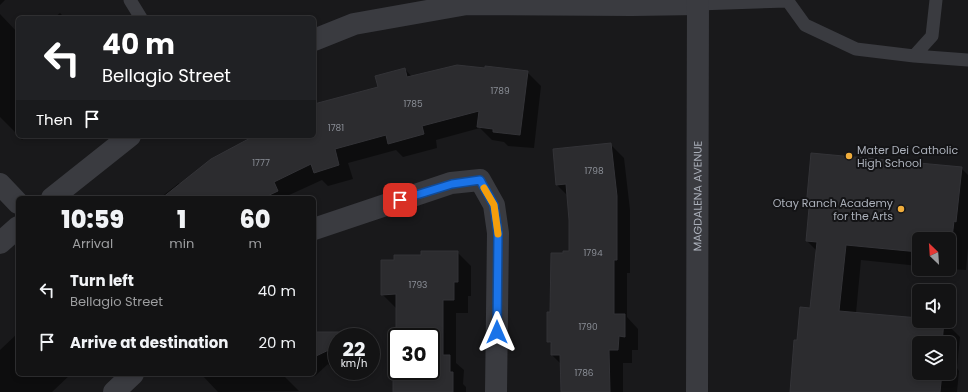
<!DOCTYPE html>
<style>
:root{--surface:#131314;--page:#202022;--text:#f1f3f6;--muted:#9d9ea0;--line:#323234}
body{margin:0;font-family:Poppins,sans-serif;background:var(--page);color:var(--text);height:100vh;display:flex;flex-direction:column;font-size:15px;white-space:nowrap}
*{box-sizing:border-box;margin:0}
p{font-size:13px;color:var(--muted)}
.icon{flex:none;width:22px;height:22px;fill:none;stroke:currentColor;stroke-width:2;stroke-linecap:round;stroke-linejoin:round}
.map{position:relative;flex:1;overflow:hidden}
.panel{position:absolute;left:16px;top:196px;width:300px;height:180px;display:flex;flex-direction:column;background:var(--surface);border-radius:6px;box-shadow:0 2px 6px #0003,0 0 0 1px var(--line)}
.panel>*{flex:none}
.top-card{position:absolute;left:16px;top:16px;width:300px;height:122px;border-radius:6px;box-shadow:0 2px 6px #0003,0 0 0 1px var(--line);background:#202124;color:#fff;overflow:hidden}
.needle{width:26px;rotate:335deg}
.controls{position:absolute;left:912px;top:232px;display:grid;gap:8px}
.controls a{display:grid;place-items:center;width:44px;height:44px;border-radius:6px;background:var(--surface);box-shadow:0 2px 6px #0003,0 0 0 1px var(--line);font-size:20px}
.speed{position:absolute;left:328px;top:328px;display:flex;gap:8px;font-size:20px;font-weight:700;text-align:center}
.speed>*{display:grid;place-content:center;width:52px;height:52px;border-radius:50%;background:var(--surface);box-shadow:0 2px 6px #0003,0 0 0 1px var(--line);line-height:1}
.speed small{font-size:10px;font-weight:400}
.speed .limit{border:2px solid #111;border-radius:6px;background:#fff;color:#111}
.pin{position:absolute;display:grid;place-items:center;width:34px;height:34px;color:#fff;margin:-17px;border-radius:8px;box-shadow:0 2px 6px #0006}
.me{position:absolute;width:44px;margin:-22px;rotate:0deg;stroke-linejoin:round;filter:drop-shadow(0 0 3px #0008)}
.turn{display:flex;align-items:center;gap:14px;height:84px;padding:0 20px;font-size:18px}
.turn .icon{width:52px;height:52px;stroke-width:2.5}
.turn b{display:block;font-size:28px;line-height:34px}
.then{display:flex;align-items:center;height:38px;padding:0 20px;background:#0003;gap:8px;font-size:15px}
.eta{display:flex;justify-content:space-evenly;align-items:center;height:68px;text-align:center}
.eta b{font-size:24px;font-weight:800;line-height:28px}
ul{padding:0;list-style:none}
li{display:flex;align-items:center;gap:12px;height:52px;padding:0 20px}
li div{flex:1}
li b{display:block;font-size:15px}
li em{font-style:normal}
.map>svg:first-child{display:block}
</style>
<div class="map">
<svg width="968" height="392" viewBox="0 0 968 392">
<rect width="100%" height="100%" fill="#19191b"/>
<path fill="#0007" fill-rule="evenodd" d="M0 0H5L0 5Z
M60 13 65 18H54Z
M0 14 18 33V135L0 117Z
M405 69 412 77 527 72 541 86 534 148 508 146 504 142 492 140 480 128 436 140 437 148 403 157 396 150 348 163 353 179 328 186 322 180 287 196 288 198H160L179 183 180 185 258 136H314V107L379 87Z
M19 136H26L22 140Z
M610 144 624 158 630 210V273H627V317L638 329V350H632V363H623V392H562L561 364 552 355V345L548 341 551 313 564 254 570 252V220L568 196 557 185 554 149Z
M961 168 968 175V248L966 270 949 269V239H919V266L861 260 856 313 919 319V321H944L960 337 957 368 959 371 957 392H791L798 341 811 309 817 251 807 241 810 210 807 207ZM919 343H949V373H919Z
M457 252 471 266V296H468V313H456V363L464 370 463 384 466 387V392H394V375L392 373 397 333 396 308 382 294 395 261 422 256ZM397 337H431V371H397Z
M18 333V374H71L52 392H0V350Z
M314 333H364L369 337H337V367L332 369 328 364 315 376 313 374H314Z
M371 339 378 346 371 349Z
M201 374H282L299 391 218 392Z"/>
<path fill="#2c2c2f" stroke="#333337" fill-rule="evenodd" d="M457 65 485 68V66L528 71 520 135 493 132V129L477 127 479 111 422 126 424 134 388 144 386 135 335 149 339 165 314 173 311 164 274 182 278 191 263 198H162L211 159 254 136H314V104L378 87 375 76 405 68 407 77Z
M611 143 617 196V260H614V314H625V337L619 336 618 350H609L610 392H561L560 355H551V342H547V312H550L551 253H563V251H569V220L566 184 556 185 553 149Z
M811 153 962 167 956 222 954 221 950 255H949V239H919V252L846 245 839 311 919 318V321H944L942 343H919V373H942L940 392H790L794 340H797L800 307 810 308 817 242 806 241 809 208H806Z
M421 251H458V282H454V300H443V355H450V372H453V392H393V373H391V332H396V294L381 295V260H394V255H421ZM397 337H431V371H397Z
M314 332H365L355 337H337V346L314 357Z"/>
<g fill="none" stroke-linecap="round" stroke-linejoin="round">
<path stroke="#3a3b40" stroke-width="13" d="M130 0 141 18
M787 0 805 25 856 49 914 56 932 36 936 0
M698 4 787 1
M914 56 968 60"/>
<path stroke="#3a3b40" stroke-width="22" d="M0 184 18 203
M314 229 451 183 480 180 494 205 498 233 496 392
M114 392 133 374"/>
<g stroke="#3a3b40" stroke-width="22">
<path d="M314 40 354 24 467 4 632 5 698 4"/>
<path d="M52 198 130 136"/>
<path d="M0 243 18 227"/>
<path id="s1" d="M697 392 698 0"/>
</g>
</g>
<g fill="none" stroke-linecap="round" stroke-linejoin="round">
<g stroke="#114b97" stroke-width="10">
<path id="route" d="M400 200 452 184 480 180 494 205 498 233 497 332"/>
</g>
<use href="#route" stroke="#1a73e8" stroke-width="7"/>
<path stroke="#f59e0b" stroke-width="7" d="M484 188 494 205 498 234"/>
</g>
<g fill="#f0ad3c" stroke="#141416" stroke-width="1.5">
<circle cx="849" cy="156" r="4"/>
<circle cx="901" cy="209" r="4"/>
</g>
<g text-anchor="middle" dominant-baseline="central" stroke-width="4" stroke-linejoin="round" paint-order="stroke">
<g font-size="9" fill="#8a8e96">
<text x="500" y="91">1789</text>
<text x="413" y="104">1785</text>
<text x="336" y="128">1781</text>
<text x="261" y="163">1777</text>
<text x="594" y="171">1798</text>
<text x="593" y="253">1794</text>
<text x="418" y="285">1793</text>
<text x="588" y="327">1790</text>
<text x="584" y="373">1786</text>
</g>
<g font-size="11" fill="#abb0ba" stroke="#141416" text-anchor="start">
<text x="857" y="150">Mater Dei Catholic<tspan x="857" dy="13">High School</tspan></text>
<text x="893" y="203" text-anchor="end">Otay Ranch Academy<tspan x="893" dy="13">for the Arts</tspan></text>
</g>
<g font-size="11" fill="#abb0ba" stroke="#141416">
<text stroke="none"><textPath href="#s1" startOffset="196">MAGDALENA AVENUE</textPath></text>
</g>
</g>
</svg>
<div class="controls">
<a><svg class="needle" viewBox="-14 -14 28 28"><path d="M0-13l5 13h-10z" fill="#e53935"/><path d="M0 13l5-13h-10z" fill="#9d9ea0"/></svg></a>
<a><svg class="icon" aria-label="sound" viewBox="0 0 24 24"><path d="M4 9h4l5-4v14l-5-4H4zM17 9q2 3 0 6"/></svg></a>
<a><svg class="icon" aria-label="layers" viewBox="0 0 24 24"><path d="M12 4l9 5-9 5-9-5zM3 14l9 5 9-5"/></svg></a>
</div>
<div class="speed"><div>22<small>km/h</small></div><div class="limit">30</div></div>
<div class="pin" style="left:400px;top:200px;background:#d93025"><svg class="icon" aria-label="arrive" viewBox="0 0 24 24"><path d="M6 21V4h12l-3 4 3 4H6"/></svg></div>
<svg class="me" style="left:497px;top:332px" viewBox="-20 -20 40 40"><path d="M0-17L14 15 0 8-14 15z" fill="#1a73e8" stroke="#fff" stroke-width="4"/></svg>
<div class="top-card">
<div class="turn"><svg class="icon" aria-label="left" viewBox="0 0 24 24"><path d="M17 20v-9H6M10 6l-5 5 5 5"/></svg><div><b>40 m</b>Bellagio Street</div></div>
<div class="then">Then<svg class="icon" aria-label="arrive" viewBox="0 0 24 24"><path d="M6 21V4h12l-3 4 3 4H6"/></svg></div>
</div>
<section class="panel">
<div class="eta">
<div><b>10:59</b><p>Arrival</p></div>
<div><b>1</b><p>min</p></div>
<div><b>60</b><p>m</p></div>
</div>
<ul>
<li><svg class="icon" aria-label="left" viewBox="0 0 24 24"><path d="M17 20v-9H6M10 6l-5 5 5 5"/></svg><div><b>Turn left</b><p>Bellagio Street</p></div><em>40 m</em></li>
<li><svg class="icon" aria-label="arrive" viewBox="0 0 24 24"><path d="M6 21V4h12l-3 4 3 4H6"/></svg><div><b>Arrive at destination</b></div><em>20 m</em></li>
</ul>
</section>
</div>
